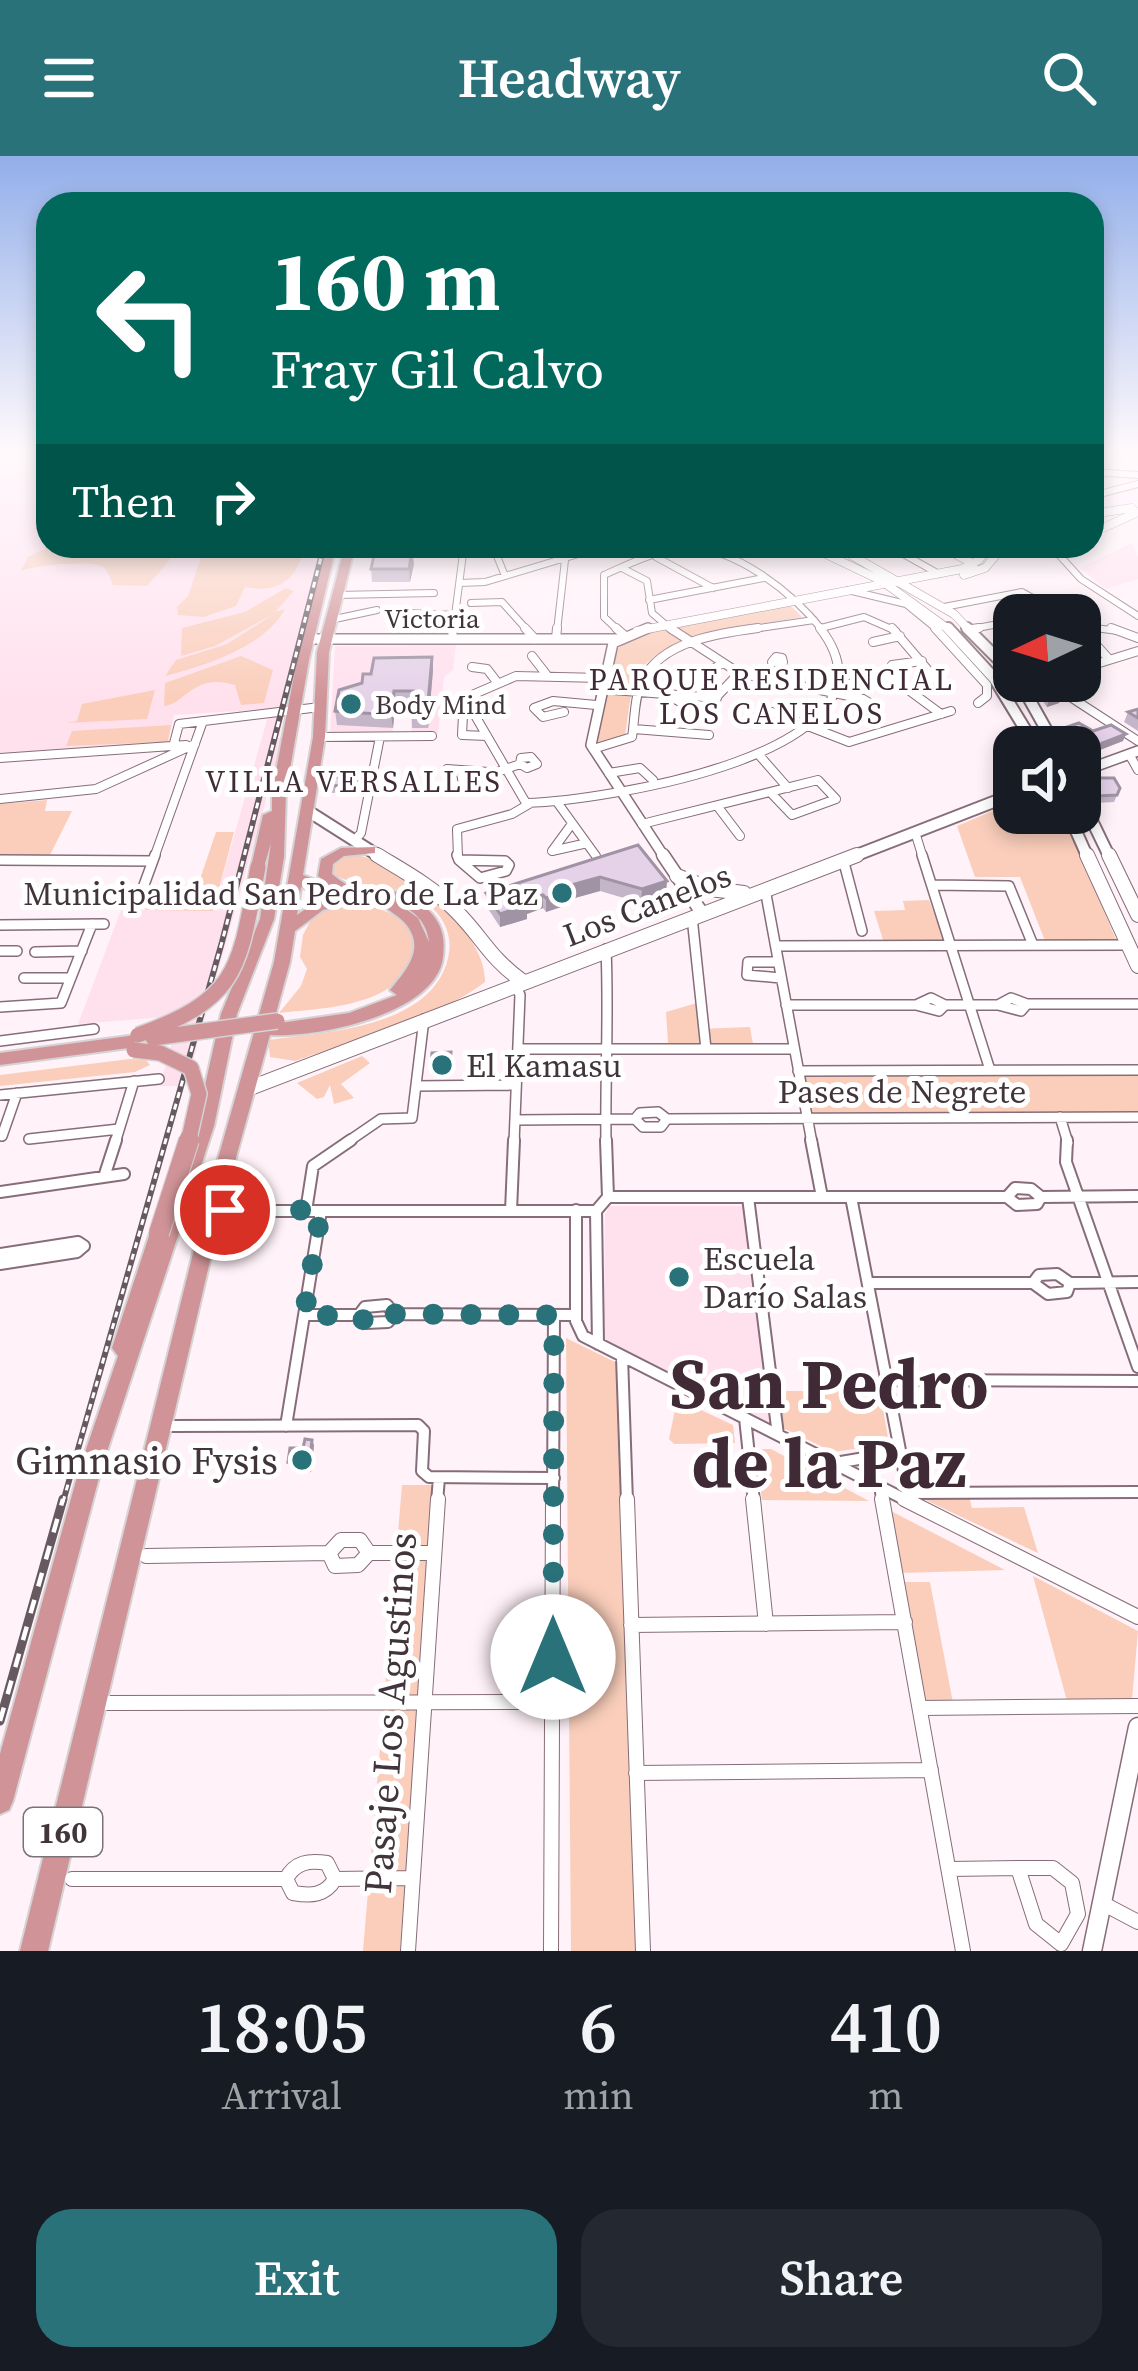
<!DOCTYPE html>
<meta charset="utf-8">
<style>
:root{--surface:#171b24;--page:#242831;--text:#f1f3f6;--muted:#9ea1a6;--accent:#29727a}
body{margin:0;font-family:"Source Serif 4",serif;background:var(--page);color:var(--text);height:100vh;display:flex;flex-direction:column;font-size:45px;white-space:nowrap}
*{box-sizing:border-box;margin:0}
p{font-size:39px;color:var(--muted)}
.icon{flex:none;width:66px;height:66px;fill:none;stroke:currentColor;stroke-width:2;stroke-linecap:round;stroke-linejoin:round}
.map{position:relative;height:1795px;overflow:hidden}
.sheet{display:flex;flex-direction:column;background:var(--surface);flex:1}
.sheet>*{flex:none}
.hud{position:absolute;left:36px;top:36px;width:1068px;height:366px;border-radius:36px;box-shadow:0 6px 18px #0003;background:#00695c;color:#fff;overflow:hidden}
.needle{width:78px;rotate:266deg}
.buttons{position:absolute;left:993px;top:438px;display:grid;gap:24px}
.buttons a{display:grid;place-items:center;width:108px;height:108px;border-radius:24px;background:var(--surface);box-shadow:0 6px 18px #0003;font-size:60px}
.pin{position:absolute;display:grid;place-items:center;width:102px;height:102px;color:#fff;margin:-51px;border:6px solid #fff;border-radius:50%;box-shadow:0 3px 12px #0007}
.me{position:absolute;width:132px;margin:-66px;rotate:0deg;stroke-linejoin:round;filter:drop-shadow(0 0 9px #0008)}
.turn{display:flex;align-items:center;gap:42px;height:252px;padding:0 36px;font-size:54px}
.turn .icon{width:156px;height:156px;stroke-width:2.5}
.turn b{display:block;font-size:84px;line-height:102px}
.then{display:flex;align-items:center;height:114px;padding:0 36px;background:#0003;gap:24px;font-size:45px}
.eta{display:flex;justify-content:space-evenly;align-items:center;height:204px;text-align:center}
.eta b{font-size:72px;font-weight:600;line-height:84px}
.primary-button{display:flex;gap:24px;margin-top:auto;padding:24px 36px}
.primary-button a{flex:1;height:138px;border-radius:36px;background:var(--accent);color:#fff;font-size:48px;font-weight:600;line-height:138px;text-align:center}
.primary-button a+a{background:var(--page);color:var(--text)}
header{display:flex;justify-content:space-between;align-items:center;height:156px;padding:0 36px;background:var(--accent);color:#fff;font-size:54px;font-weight:600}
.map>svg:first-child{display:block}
</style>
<header><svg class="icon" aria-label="menu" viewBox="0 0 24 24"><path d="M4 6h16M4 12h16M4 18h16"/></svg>Headway<svg class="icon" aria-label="search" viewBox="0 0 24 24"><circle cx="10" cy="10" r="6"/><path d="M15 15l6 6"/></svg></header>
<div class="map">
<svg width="1138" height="1795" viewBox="0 0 1138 1795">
<rect width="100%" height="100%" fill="#fff2f8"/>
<path fill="#ffe1ee" d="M48 305V390H326L295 507 279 582 283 583 186 930H160L179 860 78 868 121 754H213L270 553 174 559 168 586 0 598V324Z
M1132 387 1138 401V423L1106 433 1080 412Z
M456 489 453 514 444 521 438 577H411L414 549H396L392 578 330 579 335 490Z
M610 1050H744L771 1267 604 1184 605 1058Z"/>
<path fill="#facebb" d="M50 390H167L174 399 147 430 113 429C110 423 108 411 99 409 83 405 34 409 21 415L28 401Z
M198 390H305C297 424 278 438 245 431L236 450 204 461 178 459 177 451 188 440 202 399Z
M286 432 294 435 275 456 285 453C265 491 204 510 165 520L176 504 227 488 274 458 215 490 181 500 182 472 245 456Z
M788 447 802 461C758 470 654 477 636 523 629 540 628 562 625 580L595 588 614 497C642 463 744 455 788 447Z
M241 500 273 514 264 547 241 549 235 529C194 516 185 548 164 550L165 527Z
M155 534 147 563 66 567 77 565 82 548Z
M171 569 168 586 66 590 72 575Z
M47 644 45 655H72L49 701 0 700V648Z
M1014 646V657H1064L1116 784 1045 785 1020 721H975L957 670Z
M216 676H234L213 755 145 754 154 728 198 729Z
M352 698C399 705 487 774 485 826 434 865 356 883 295 905L270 901 268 884C326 876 437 872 449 797 452 778 443 760 428 748 399 724 360 736 332 717L333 707Z
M929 744 945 785 884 787 874 755 905 754 903 745Z
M347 749C402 746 448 793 389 832 358 852 314 853 279 857L301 830 307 813 300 801 303 779 314 758Z
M697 847 698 873 750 871 753 888 668 887 666 856Z
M362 900 370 907 341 928 354 942 334 948 330 929 324 941 317 943 297 927Z
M130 903 146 904 150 909 135 916 0 930V919Z
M805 917H1138V957L813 959Z
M566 1182 617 1207 637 1795H571Z
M779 1235H880L889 1288 833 1296 783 1272Z
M686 1247 733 1269 735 1287 674 1288 669 1283 676 1249Z
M762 1293H771L869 1345 762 1344 757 1302Z
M402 1329H435L400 1795H363Z
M917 1340H969L972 1352 1024 1351 1038 1397Z
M887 1353 1005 1414 900 1417Z
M1033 1420 1138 1475 1132 1544 1067 1545Z
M902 1426H930L953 1547 924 1546Z"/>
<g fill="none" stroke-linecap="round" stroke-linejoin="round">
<path stroke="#9085b8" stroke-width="3" d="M963 390 967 393"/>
<g stroke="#866d79" stroke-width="8">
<path id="minor-far4" d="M1092 316 1138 319
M1092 340 1138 328
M493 390 505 420
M889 390 939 418
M1051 390 1081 423 1138 460
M656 401 713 432
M622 412 647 425 652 457 673 475
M460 427 485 426 605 390
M848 434 906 448 939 475
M337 439 434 437
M649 444 764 422
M471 447 502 446 528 475
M944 451 1022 436 1063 459
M406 457 456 459
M330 464 377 454
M1080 470 1118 475
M1080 471 1083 475
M821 472 864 461 896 475
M972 473 1014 465
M453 475 464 390
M557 475 565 404
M619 475 604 461V419C629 408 659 393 686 392 735 390 794 438 823 475
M739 475 814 464"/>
</g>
<g stroke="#866d79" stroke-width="10">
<path id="minor-far3" d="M525 472 535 483
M616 472 624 479
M670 472 739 517 863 543 878 552
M892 472 933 520 929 528 910 535
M935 472 987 529V540L978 547
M1081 472 1108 502
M1111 472 1138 482
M972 473 979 472
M452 483 453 472
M556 483 557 472
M873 486 900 480
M996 496 1014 494
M532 500 546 518
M776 501 782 502 783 506H772Z
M892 509 922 505
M472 511 487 513 497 526
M1080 513 1138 495
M842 518 895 524 941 558
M602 522 516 520 472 539 473 556 526 647C600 645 917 597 820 472
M697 525 722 507
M600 533 717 542
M1069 540 1138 585
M671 541 684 548 708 550 739 517
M472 553 463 559 462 579 487 580
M564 556 543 561 534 552 553 545 596 549
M755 566 772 556 849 586 951 555
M634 573 709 579
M319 581 432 580
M173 591 179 568 320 551
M593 593 632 581C635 563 634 542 642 525 661 485 719 477 758 472
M1129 598 1138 614
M759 599 788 632
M531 601 537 608 527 612 520 608 521 602Z
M0 602 186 589
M447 613 488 616
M465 615 461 617 463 628 520 608
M609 617 640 612 653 624
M0 643 96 633 195 588
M557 646 596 700
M718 651 740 680
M642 668 818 624 836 643 792 659 771 637
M571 669 552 695 583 688
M915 676 923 702
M354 685 361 677 380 581
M154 702 203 565
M458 702 457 673 512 658 529 648"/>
</g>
<g stroke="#866d79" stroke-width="12">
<path id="minor-far2" d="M457 699 459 704
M922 699 990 914
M843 703 862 775
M0 704 152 705
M459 704 505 705 509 709 506 715 480 722Z
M932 729 1009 730 1033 789
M765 733 812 987
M136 751 155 699
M692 761 706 893
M0 769 104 768
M776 790 1128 789
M606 793C609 858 605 921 606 987
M0 795H17
M35 796 82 795
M778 806H748L747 819 781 822
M24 822H71
M786 849H916L939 855 945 849H998L1021 855 1027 848
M916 849 931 842 945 849
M998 849 1011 842 1027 848H1138
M0 851 61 847 92 768
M0 885 94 873
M518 893H794
M798 915 1138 914
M416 930 516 929
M0 939 159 923
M1060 961 1068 987
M635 963 643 971H661L667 963
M515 964 635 963 640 957 658 956 667 963 1138 961
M2 980 17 937
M29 983 119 973
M115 987 134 925
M346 987 381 963 412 962 424 863
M514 987 520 839 515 828"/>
</g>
<g stroke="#866d79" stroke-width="14">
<path id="minor-far1" d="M811 984 822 1041
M1067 984 1066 1006 1138 1211
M104 1021 116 984
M0 1036 124 1018
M608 1041H1007L1017 1049 1037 1048 1041 1041
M748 1041 778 1279
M851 1041 910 1346
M1007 1041 1015 1032 1031 1033 1041 1041 1138 1040
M576 1054V1165L583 1180 910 1346
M221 1055H596
M306 1055 313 1010 351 984
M511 1055 514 984
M596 1055 608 1041 606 984
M596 1055 598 1188
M0 1098 78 1086 84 1090
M0 1108 77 1096 84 1090
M868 1127H1033L1039 1119 1057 1118 1070 1127 1138 1126
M1033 1127 1048 1138 1067 1136 1070 1127
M304 1159H359L365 1151 387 1149 394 1158
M359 1159 366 1167 388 1166 394 1158 576 1159
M622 1201 627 1346
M886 1224 1138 1225
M745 1262 754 1346
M170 1270 418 1269 424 1275 422 1315 429 1321 554 1322
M286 1270 321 1055
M835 1307 900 1296
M880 1331 883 1346
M908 1337 1138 1336
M437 1346 439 1322
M553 1346 554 1159"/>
</g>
<g stroke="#866d79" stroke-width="16">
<path id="minor" d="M627 1343 643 1795
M753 1343 766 1468
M882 1343 963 1795
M904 1343 1138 1461
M341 1384H360L369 1397 358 1409 335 1410 329 1397Z
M369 1397H434
M146 1400 329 1397
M631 1469 905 1466
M106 1547 552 1546
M920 1552 1138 1550
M636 1617 931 1614
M1018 1712H1053L1072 1727 1078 1758 1061 1788 1036 1768Z
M949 1713 1018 1712
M72 1723H286
M286 1723C295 1706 309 1704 327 1707L335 1723
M286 1723 293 1737C311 1740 325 1740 335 1723
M335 1723 412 1722
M1102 1747 1138 1766
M408 1795 438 1343
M551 1795 553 1343"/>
</g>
<g stroke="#866d79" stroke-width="9">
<path id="tertiary-far3" d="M1092 358 1132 352
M1092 377 1138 356
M940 390 974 408
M964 419 985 412 1004 390
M637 475 962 413 979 404 989 390"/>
</g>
<g stroke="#866d79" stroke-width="12">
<path id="tertiary-far2" d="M648 472 613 487 591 589 665 702
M308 483H617
M1080 616 1138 595"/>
</g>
<g stroke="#866d79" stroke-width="15">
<path id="tertiary-far1" d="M663 699 702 757"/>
</g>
<g stroke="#866d79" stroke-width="21">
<path id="tertiary" d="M1092 1795 1138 1571"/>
</g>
<g stroke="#866d79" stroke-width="9">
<path id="secondary-far2" d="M809 390 882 425 951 475
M851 399 954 458 970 475"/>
</g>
<g stroke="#866d79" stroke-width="14">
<path id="secondary-far1" d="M948 472 994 522 1036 591
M967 472 1014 519
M1019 525 1056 591
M1080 640 1110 702
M308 655 382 702
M1068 657 1088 702
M849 702 1014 638"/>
</g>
<g stroke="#866d79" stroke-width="16">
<path id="secondary" d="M377 699C405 716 433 731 456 755 483 782 488 800 522 825
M1087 699 1138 810
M1109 699 1138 759
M677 720 710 733 744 737
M245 934 857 699"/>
</g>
<g stroke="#d5d3d4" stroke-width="4">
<path id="trunk" d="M326 390H336L309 504 286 636 284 701 274 763 237 858 214 970 101 1314 13 1645 9 1654 0 1658V1598L79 1314 118 1200 112 1192 150 1077 152 1071 162 1070 196 970 221 858 260 763 271 687 263 714H253L251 711 263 659 272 655V636L297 504Z
M345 390H355L329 496 325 581 303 719 329 729 318 720 321 703 341 692 375 691V697L344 700 333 708 332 718C337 722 342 726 347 729 355 733 365 731 374 732 395 734 418 741 432 758 443 771 445 784 443 801 437 858 317 882 270 879L225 1041 48 1795H20L207 1041 274 806 313 581 317 496ZM301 731 320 738 344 740 314 747 297 759ZM356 741 386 744 381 748C388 754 397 759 404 766 427 791 407 813 390 834L397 839 349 857 273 868 290 806 295 775 323 754 356 747ZM399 748C416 756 427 767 429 786L418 762Z
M136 879 144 885 136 891 0 909V897Z"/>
</g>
<use href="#minor-far4" stroke="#fff" stroke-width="6"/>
<use href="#minor-far3" stroke="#fff" stroke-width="8"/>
<use href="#minor-far2" stroke="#fff" stroke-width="9"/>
<use href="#minor-far1" stroke="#fff" stroke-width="10"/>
<use href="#minor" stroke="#fff" stroke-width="14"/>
<use href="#tertiary-far3" stroke="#fff" stroke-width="8"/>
<use href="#tertiary-far2" stroke="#fff" stroke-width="9"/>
<use href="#tertiary-far1" stroke="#fff" stroke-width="12"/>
<use href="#tertiary" stroke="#fff" stroke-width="18"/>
<use href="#secondary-far2" stroke="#fff" stroke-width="8"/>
<use href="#secondary-far1" stroke="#fff" stroke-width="10"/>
<use href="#secondary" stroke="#fff" stroke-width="14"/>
<use href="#trunk" fill="#d09498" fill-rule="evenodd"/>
<g stroke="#665a60" stroke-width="6">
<path id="rail-far1" d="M63 1346 222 786 324 390"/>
</g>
<g stroke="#665a60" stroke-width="9">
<path id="rail" d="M0 1565 63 1343"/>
</g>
<use href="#rail-far1" stroke="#fff" stroke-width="3" stroke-dasharray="6" stroke-linecap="butt"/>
<use href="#rail" stroke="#fff" stroke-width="4.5" stroke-dasharray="14" stroke-linecap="butt"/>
<g stroke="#d5d3d4" stroke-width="18" stroke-linecap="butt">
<path id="trunk-bridge-far1" d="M138 879C241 842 239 811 258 711
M153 882 277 865
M134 894 160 897 191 912 199 938 188 987"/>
</g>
<g stroke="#d5d3d4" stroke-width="22" stroke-linecap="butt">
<path id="trunk-bridge" d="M159 1077 189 984"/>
</g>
<use href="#trunk-bridge-far1" stroke="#d09498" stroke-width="15"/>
<use href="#trunk-bridge" stroke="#d09498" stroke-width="20"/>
</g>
<path fill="#c5b5c8" d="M718 390H758V398L749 402Z
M414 408 410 426H372L371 413Z
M432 501 433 514 428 572H412L411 549H395L393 572 337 569 335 555 371 518Z
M1040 531 1059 547 1047 551 1038 538Z
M1138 553V575L1124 566 1128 556Z
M1067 571 1093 575 1123 585 1092 597 1065 578Z
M357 621V636L329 637 328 630Z
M1087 622 1120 632 1114 646 1094 647 1084 629Z
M638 689 666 739 641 747 600 735 564 745V750L546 756 543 752 527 758V763L500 771 487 751 486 737Z
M451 903V915H432L431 908Z
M314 1289 311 1316 302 1317 300 1311H291L288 1306 303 1292Z"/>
<path fill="#a093a3" d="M750 390H758V398L749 402Z
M412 395 414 408 410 426 409 413Z
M432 501 433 514 428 572 427 558Z
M394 535 395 549 393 572 391 559Z
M1062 540 1059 547 1047 551 1049 544Z
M1126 578 1123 585 1092 597 1095 590Z
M600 721V735L564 745V750L546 756V742L560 732Z
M667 725 666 739 641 747 642 733Z
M543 739V752L527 758V763L500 771V758L524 745Z
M312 1284 314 1289 311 1316 309 1311Z"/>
<path fill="#e5d2e9" stroke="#a093a3" stroke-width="3" d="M375 395H412L409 413H371Z
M432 501 427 558H410L413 535H394L391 559 335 555 339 534 362 527 363 518H371L374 502Z
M1054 528 1062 540 1049 544 1040 531Z
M1138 553V562L1128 556Z
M1079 567 1093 575 1111 569 1126 578 1095 590 1067 571Z
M329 621H357L356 629 328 630Z
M1087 622H1114L1120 632 1117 639 1097 640Z
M638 689 667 725 642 733 600 721 560 732 564 737 546 742 543 739 524 745 526 749 500 758 486 737Z
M451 896 450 908H431L432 897Z
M305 1283 312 1284 309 1311 300 1312 301 1305 288 1306 290 1292H303Z"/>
<linearGradient id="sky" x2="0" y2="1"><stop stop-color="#92afea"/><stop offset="0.54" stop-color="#fff9fc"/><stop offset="1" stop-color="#fff9fc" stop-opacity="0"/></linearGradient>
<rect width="1138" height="544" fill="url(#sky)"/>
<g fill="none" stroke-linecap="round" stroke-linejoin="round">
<path stroke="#29727a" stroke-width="21" stroke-dasharray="0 37.8" d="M225 1054H321L304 1160 359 1159 366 1167 388 1166 394 1158 554 1159 553 1501"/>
</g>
<g fill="#29727a" stroke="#fff" stroke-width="4.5">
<circle cx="351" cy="548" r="12"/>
<circle cx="562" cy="737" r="12"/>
<circle cx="442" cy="909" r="12"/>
<circle cx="679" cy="1121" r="12"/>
<circle cx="302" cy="1304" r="12"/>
</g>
<g text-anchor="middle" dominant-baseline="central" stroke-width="10" stroke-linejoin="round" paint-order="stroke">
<g font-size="27" fill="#41353b" stroke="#fff">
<text x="432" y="462">Victoria</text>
</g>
<g font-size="27" fill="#41353b" stroke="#fff" text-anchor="start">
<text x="375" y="548">Body Mind</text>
</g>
<g font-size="30" letter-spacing="3" fill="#402a35" stroke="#fff">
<text x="772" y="523">PARQUE RESIDENCIAL<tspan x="772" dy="34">LOS CANELOS</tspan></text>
<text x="354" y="625">VILLA VERSALLES</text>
</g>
<rect fill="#fff" stroke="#7a7276" stroke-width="3" x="24" y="1652" width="78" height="48" rx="9"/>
<g font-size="30" font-weight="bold" fill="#41353b">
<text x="63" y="1676">160</text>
</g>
<g font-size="33" fill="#41353b" stroke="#fff" text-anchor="start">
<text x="538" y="737" text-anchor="end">Municipalidad San Pedro de La Paz</text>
<text x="466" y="909">El Kamasu</text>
<text x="703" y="1102">Escuela<tspan x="703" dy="38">Darío Salas</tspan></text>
</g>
<g font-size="33" fill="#41353b" stroke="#fff">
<text transform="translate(647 749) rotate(-21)">Los Canelos</text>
<text x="902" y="935">Pases de Negrete</text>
</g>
<g font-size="39" fill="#41353b" stroke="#fff" text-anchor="end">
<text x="278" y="1304">Gimnasio Fysis</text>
</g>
<g font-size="39" fill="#41353b" stroke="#fff">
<text transform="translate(390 1557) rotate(-86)">Pasaje Los Agustinos</text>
</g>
<g font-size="69" font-weight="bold" fill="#402a35" stroke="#fff">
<text x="829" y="1228">San Pedro<tspan x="829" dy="79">de la Paz</tspan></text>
</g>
</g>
</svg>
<div class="buttons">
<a><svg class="needle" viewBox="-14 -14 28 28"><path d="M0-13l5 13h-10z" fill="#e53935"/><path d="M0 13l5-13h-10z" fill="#9ea1a6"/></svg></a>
<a><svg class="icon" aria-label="sound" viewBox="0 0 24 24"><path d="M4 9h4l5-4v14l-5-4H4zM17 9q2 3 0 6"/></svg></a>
</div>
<div class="pin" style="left:225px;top:1054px;background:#d93025"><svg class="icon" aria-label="arrive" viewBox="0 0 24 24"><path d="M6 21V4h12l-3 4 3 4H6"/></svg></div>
<svg class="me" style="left:553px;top:1501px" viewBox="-20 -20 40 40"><circle r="19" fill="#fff"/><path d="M0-13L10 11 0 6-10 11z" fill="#29727a"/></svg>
<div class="hud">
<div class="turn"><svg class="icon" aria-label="left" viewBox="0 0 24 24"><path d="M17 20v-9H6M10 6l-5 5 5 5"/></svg><div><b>160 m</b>Fray Gil Calvo</div></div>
<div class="then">Then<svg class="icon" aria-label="right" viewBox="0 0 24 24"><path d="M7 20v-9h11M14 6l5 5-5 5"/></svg></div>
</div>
</div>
<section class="sheet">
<div class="eta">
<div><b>18:05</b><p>Arrival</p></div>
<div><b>6</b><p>min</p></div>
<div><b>410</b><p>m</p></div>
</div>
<div class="primary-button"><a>Exit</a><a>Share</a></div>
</section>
